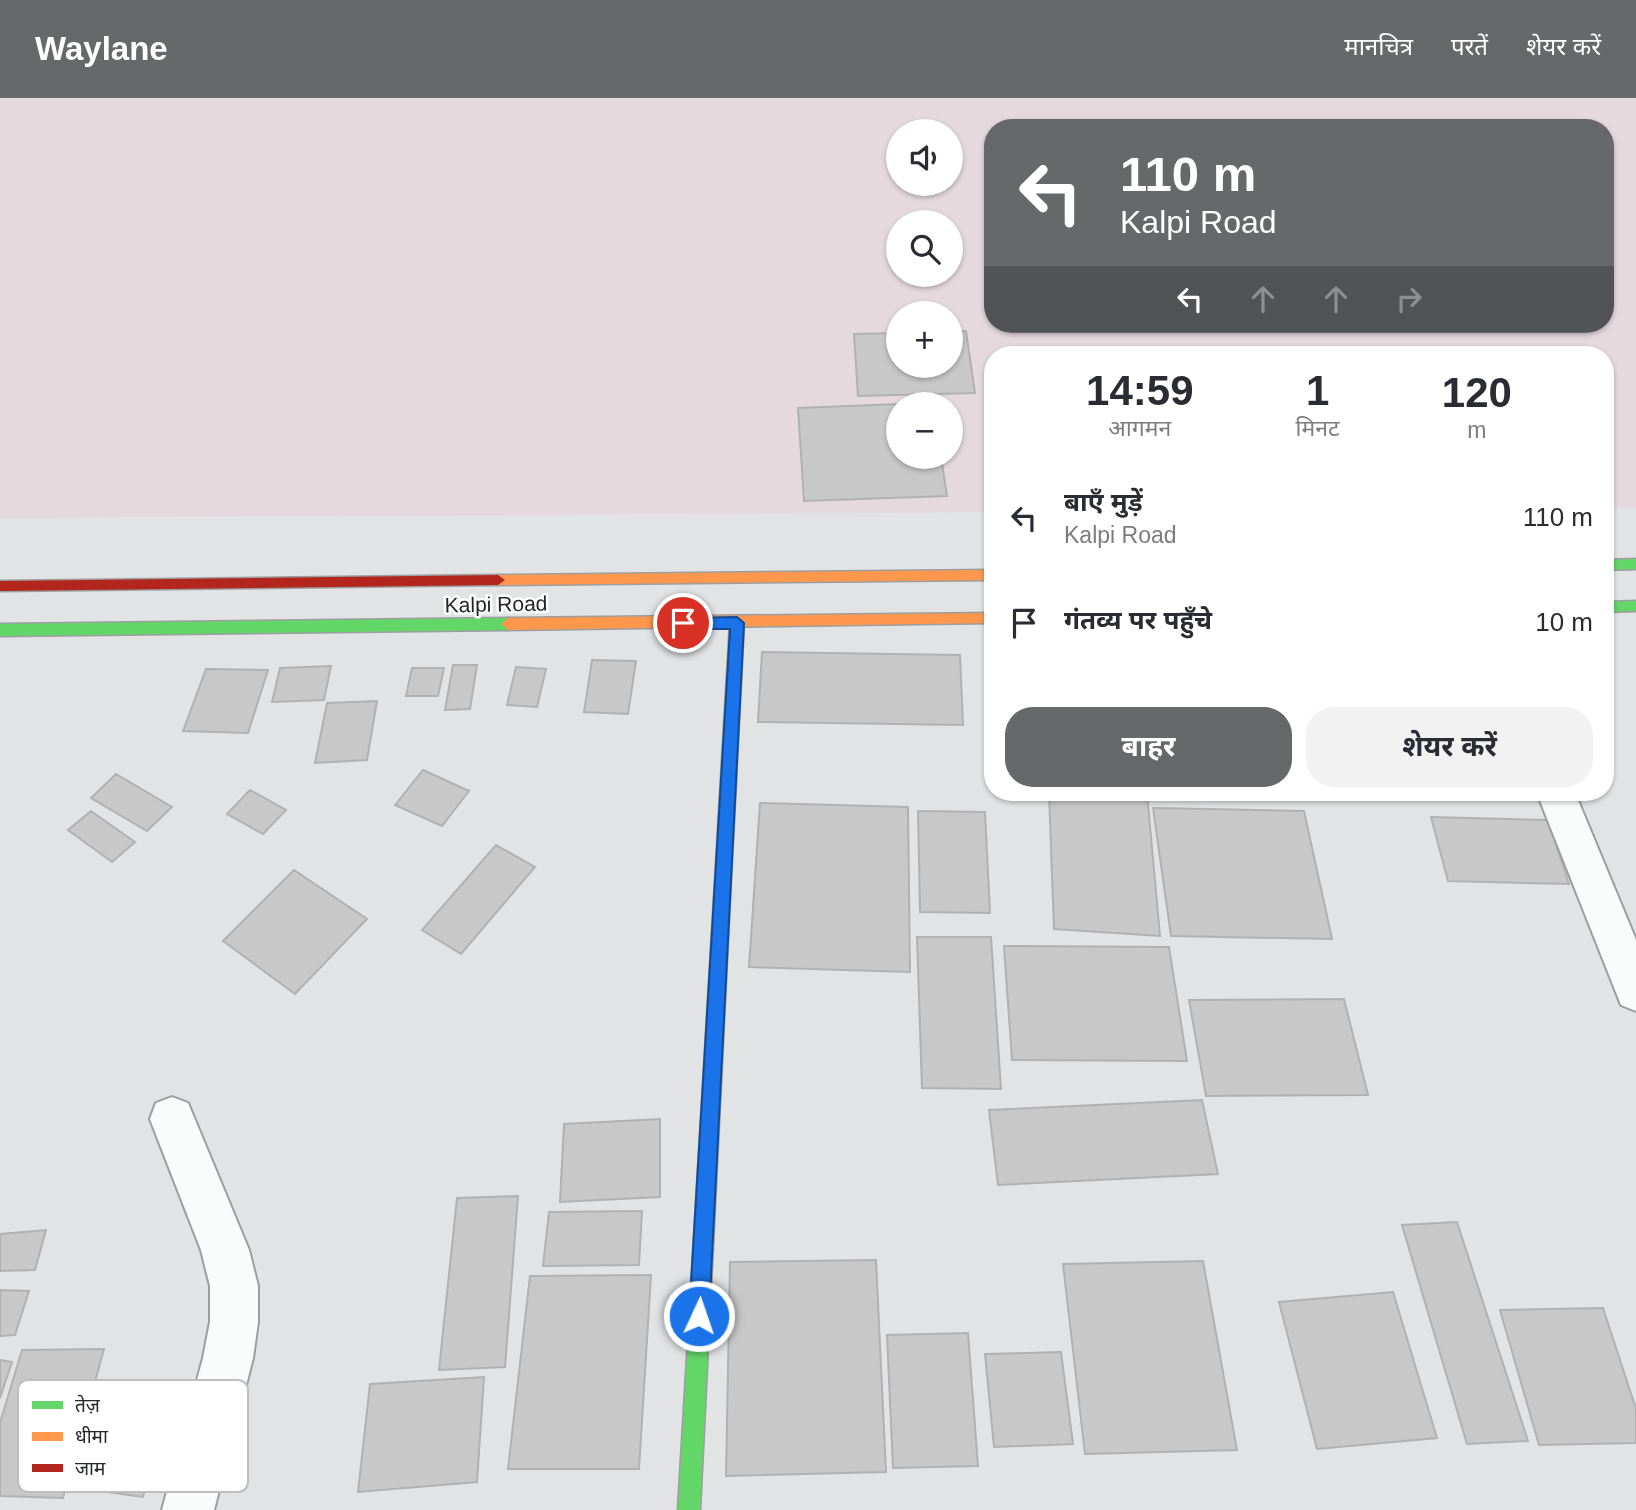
<!DOCTYPE html>
<html lang="hi">
<meta charset="utf-8">
<style>
:root{--surface:#fff;--page:#f2f2f3;--text:#2b2b33;--muted:#7c7c81;--accent:#67686a}
body{margin:0;font-family:Helvetica,"Noto Sans Devanagari",sans-serif;background:var(--page);color:var(--text);height:100vh;display:flex;flex-direction:column;font-size:26px;white-space:nowrap}
*{box-sizing:border-box;margin:0}
p{font-size:23px;color:var(--muted)}
.icon{flex:none;width:38px;height:38px;fill:none;stroke:currentColor;stroke-width:2;stroke-linecap:round;stroke-linejoin:round}
.map{position:relative;flex:1;overflow:hidden}
.drawer{position:absolute;left:984px;top:248px;width:630px;height:455px;display:flex;flex-direction:column;background:var(--surface);border-radius:28px;box-shadow:0 2px 5px #0004}
.drawer>*{flex:none}
.guide{position:absolute;left:984px;top:21px;width:630px;height:214px;border-radius:28px;box-shadow:0 2px 5px #0004;background:#67686a;color:#fff;overflow:hidden}
.tools{position:absolute;left:886px;top:21px;display:grid;gap:14px}
.tools a{display:grid;place-items:center;width:77px;height:77px;border-radius:50%;background:var(--surface);box-shadow:0 2px 5px #0004;font-size:35px}
.pin{position:absolute;display:grid;place-items:center;width:60px;height:60px;color:#fff;margin:-30px;border:4px solid #fff;border-radius:50%;box-shadow:0 2px 7px #0007}
.me{position:absolute;width:77px;margin:-38px;rotate:3deg;stroke-linejoin:round;filter:drop-shadow(0 0 5px #0008)}
.turn{display:flex;align-items:center;gap:24px;height:147px;padding:0 21px;font-size:32px}
.turn .icon{width:91px;height:91px;stroke-width:2.5}
.turn b{display:block;font-size:49px;line-height:60px}
.lanes{display:flex;align-items:center;height:66px;padding:0 21px;background:#0003;justify-content:center;gap:35px;direction:ltr}
.lanes .off{opacity:.35}
.eta{display:flex;justify-content:space-evenly;align-items:center;height:119px;text-align:center}
.eta b{font-size:42px;font-weight:700;line-height:49px}
.cta{display:flex;gap:14px;margin-top:auto;padding:14px 21px}
.cta a{flex:1;height:80px;border-radius:28px;background:var(--accent);color:#fff;font-size:28px;font-weight:700;line-height:80px;text-align:center}
.cta a+a{background:var(--page);color:var(--text)}
ul{padding:0;list-style:none}
li{display:flex;align-items:center;gap:21px;height:105px;padding:0 21px}
li div{flex:1}
li b{display:block;font-size:26px}
li em{font-style:normal}
header{display:flex;align-items:center;gap:42px;box-sizing:border-box;height:98px;padding:0 35px;background:var(--accent);color:#fff}
header strong{font-size:33px}
nav{display:flex;gap:38px;margin-inline-start:auto;font-size:24px}
.map>svg:first-child{display:block}
</style>
<header>
<strong>Waylane</strong>
<nav><a>मानचित्र</a><a>परतें</a><a>शेयर करें</a></nav>
</header>
<div class="map">
<svg width="1636" height="1412" viewBox="0 0 1636 1412">
<rect width="100%" height="100%" fill="#e1e3e5"/>
<path fill="#e5d9de" fill-rule="evenodd" d="M0 0H1636V410H1605V257H992V414L0 420ZM992 30H1605V226H992ZM898 33H950V86H898ZM898 124H950V177H898ZM898 215H950V268H898ZM898 306H950V359H898Z"/>
<path fill="#c8c8c9" stroke="#b1b1b2" stroke-width="2" d="M966 233 975 295 858 298 854 236 898 235V268H950V234Z
M898 306V359H941L947 398 804 403 798 310Z
M985 552H992V627H990Z
M762 554 960 557 963 627 758 624Z
M592 562 636 563 628 616 584 614Z
M453 567H477L470 611 445 612Z
M331 568 324 602 272 604 280 570Z
M516 569 546 571 537 609 507 607Z
M412 570H444L438 598H406Z
M206 571 268 572 248 635 183 633Z
M377 603 367 662 315 665 327 605Z
M423 672 469 693 442 728 395 707Z
M116 676 172 709 147 733 91 700Z
M250 692 286 712 263 736 227 716Z
M1049 695H1147L1160 838 1054 831Z
M760 705 908 709 910 874 749 869Z
M1153 710 1304 713 1332 841 1171 838Z
M91 713 135 744 112 764 68 732Z
M918 713 985 714 990 815 920 814Z
M1431 719 1548 722 1569 786 1448 783Z
M496 747 535 769 461 856 422 832Z
M294 772 367 821 295 896 223 843Z
M917 839H991L1001 991 922 990Z
M1004 848 1169 849 1187 963 1012 962Z
M1344 901 1368 997 1206 998 1189 902Z
M1202 1002 1218 1076 998 1087 989 1012Z
M660 1021V1099L560 1104 564 1026Z
M518 1098 505 1269 439 1272 457 1100Z
M642 1113 639 1167 543 1168 549 1114Z
M1457 1124 1528 1343 1467 1346 1402 1127Z
M46 1132 35 1172 0 1173V1136Z
M876 1162 886 1374 726 1378 730 1164Z
M1203 1163 1237 1352 1085 1356 1063 1166Z
M651 1177 639 1371H508L530 1178Z
M0 1192 29 1193 15 1237 0 1238Z
M1393 1194 1437 1340 1317 1351 1279 1204Z
M1603 1210 1636 1311V1345L1539 1347 1500 1212Z
M968 1235 978 1368 893 1370 887 1237Z
M104 1251 63 1400 0 1398V1325L22 1252Z
M1061 1254 1073 1346 994 1349 985 1256Z
M0 1262 12 1264 0 1300Z
M484 1279 477 1384 358 1394 370 1286Z
M100 1302H166L143 1399 77 1390Z"/>
<g fill="none" stroke-linecap="round" stroke-linejoin="round">
<g stroke="#9d9ea0" stroke-width="4">
<path id="street" d="M1537 695H1575L1636 842V913L1621 907Z
M172 999 188 1005 249 1152 258 1188V1224L253 1260 214 1412H162L203 1260 210 1224V1188L201 1152 150 1021 156 1005Z"/>
</g>
<g stroke="#9d9ea0" stroke-width="3">
<path id="fast" d="M1636 461V471L1605 472V462Z
M1636 503V513L1605 514V504Z
M508 520 515 526 508 532 0 538V526Z
M722 793 728 795 730 800 700 1412H678L714 800 716 795Z"/>
</g>
<g stroke="#9d9ea0" stroke-width="3">
<path id="slow" d="M992 472V482L498 487 491 482 498 477Z
M992 515V525L508 532 501 526 508 520Z"/>
</g>
<g stroke="#9d9ea0" stroke-width="3">
<path id="jam" d="M498 477 505 482 498 487 0 493V483Z
M737 520 744 525 730 800 728 805 722 807 716 805 714 800 730 525Z"/>
</g>
<use href="#street" fill="#fafbfb" fill-rule="evenodd"/>
<use href="#fast" fill="#63d668" fill-rule="evenodd"/>
<use href="#slow" fill="#ff974d" fill-rule="evenodd"/>
<use href="#jam" fill="#b3261e" fill-rule="evenodd"/>
</g>
<path fill="#1a73e8" stroke="#114b97" stroke-width="2" d="M737 519 744 525 709 1218 706 1225 699 1228 692 1225 689 1218 730 531H683L675 525 683 520Z"/>
<g text-anchor="middle" dominant-baseline="central" stroke-width="5" stroke-linejoin="round" paint-order="stroke">
<g font-size="21" fill="#252627" stroke="#fff">
<text transform="translate(496 506) rotate(-1)">Kalpi Road</text>
</g>
</g>
<rect x="18" y="1282" width="230" height="112" rx="10" fill="#fff" stroke="#bebebe" stroke-width="2"/>
<rect x="32" y="1303" width="31" height="8" fill="#63d668"/>
<rect x="32" y="1334" width="31" height="9" fill="#ff974d"/>
<rect x="32" y="1366" width="31" height="8" fill="#b3261e"/>
<g font-size="19" fill="#252627">
<text x="75" y="1314">तेज़</text>
<text x="75" y="1345">धीमा</text>
<text x="75" y="1377">जाम</text>
</g>
</svg>
<div class="tools">
<a><svg class="icon" aria-label="sound" viewBox="0 0 24 24"><path d="M4 9h4l5-4v14l-5-4H4zM17 9q2 3 0 6"/></svg></a>
<a><svg class="icon" aria-label="search" viewBox="0 0 24 24"><circle cx="10" cy="10" r="6"/><path d="M15 15l6 6"/></svg></a>
<a>+</a>
<a>−</a>
</div>
<div class="pin" style="left:683px;top:525px;background:#d93025"><svg class="icon" aria-label="arrive" viewBox="0 0 24 24"><path d="M6 21V4h12l-3 4 3 4H6"/></svg></div>
<svg class="me" style="left:699px;top:1218px" viewBox="-20 -20 40 40"><circle r="17" fill="#1a73e8" stroke="#fff" stroke-width="3"/><path d="M0-11L8 9 0 5-8 9z" fill="#fff"/></svg>
<div class="guide">
<div class="turn"><svg class="icon" aria-label="left" viewBox="0 0 24 24"><path d="M17 20v-9H6M10 6l-5 5 5 5"/></svg><div><b>110 m</b>Kalpi Road</div></div>
<div class="lanes"><svg class="icon" aria-label="left" viewBox="0 0 24 24"><path d="M17 20v-9H6M10 6l-5 5 5 5"/></svg><svg class="icon off" aria-label="ahead" viewBox="0 0 24 24"><path d="M12 20V5M6 11l6-6 6 6"/></svg><svg class="icon off" aria-label="ahead" viewBox="0 0 24 24"><path d="M12 20V5M6 11l6-6 6 6"/></svg><svg class="icon off" aria-label="right" viewBox="0 0 24 24"><path d="M7 20v-9h11M14 6l5 5-5 5"/></svg></div>
</div>
<section class="drawer">
<div class="eta">
<div><b>14:59</b><p>आगमन</p></div>
<div><b>1</b><p>मिनट</p></div>
<div><b>120</b><p>m</p></div>
</div>
<ul>
<li><svg class="icon" aria-label="left" viewBox="0 0 24 24"><path d="M17 20v-9H6M10 6l-5 5 5 5"/></svg><div><b>बाएँ मुड़ें</b><p>Kalpi Road</p></div><em>110 m</em></li>
<li><svg class="icon" aria-label="arrive" viewBox="0 0 24 24"><path d="M6 21V4h12l-3 4 3 4H6"/></svg><div><b>गंतव्य पर पहुँचे</b></div><em>10 m</em></li>
</ul>
<div class="cta"><a>बाहर</a><a>शेयर करें</a></div>
</section>
</div>
